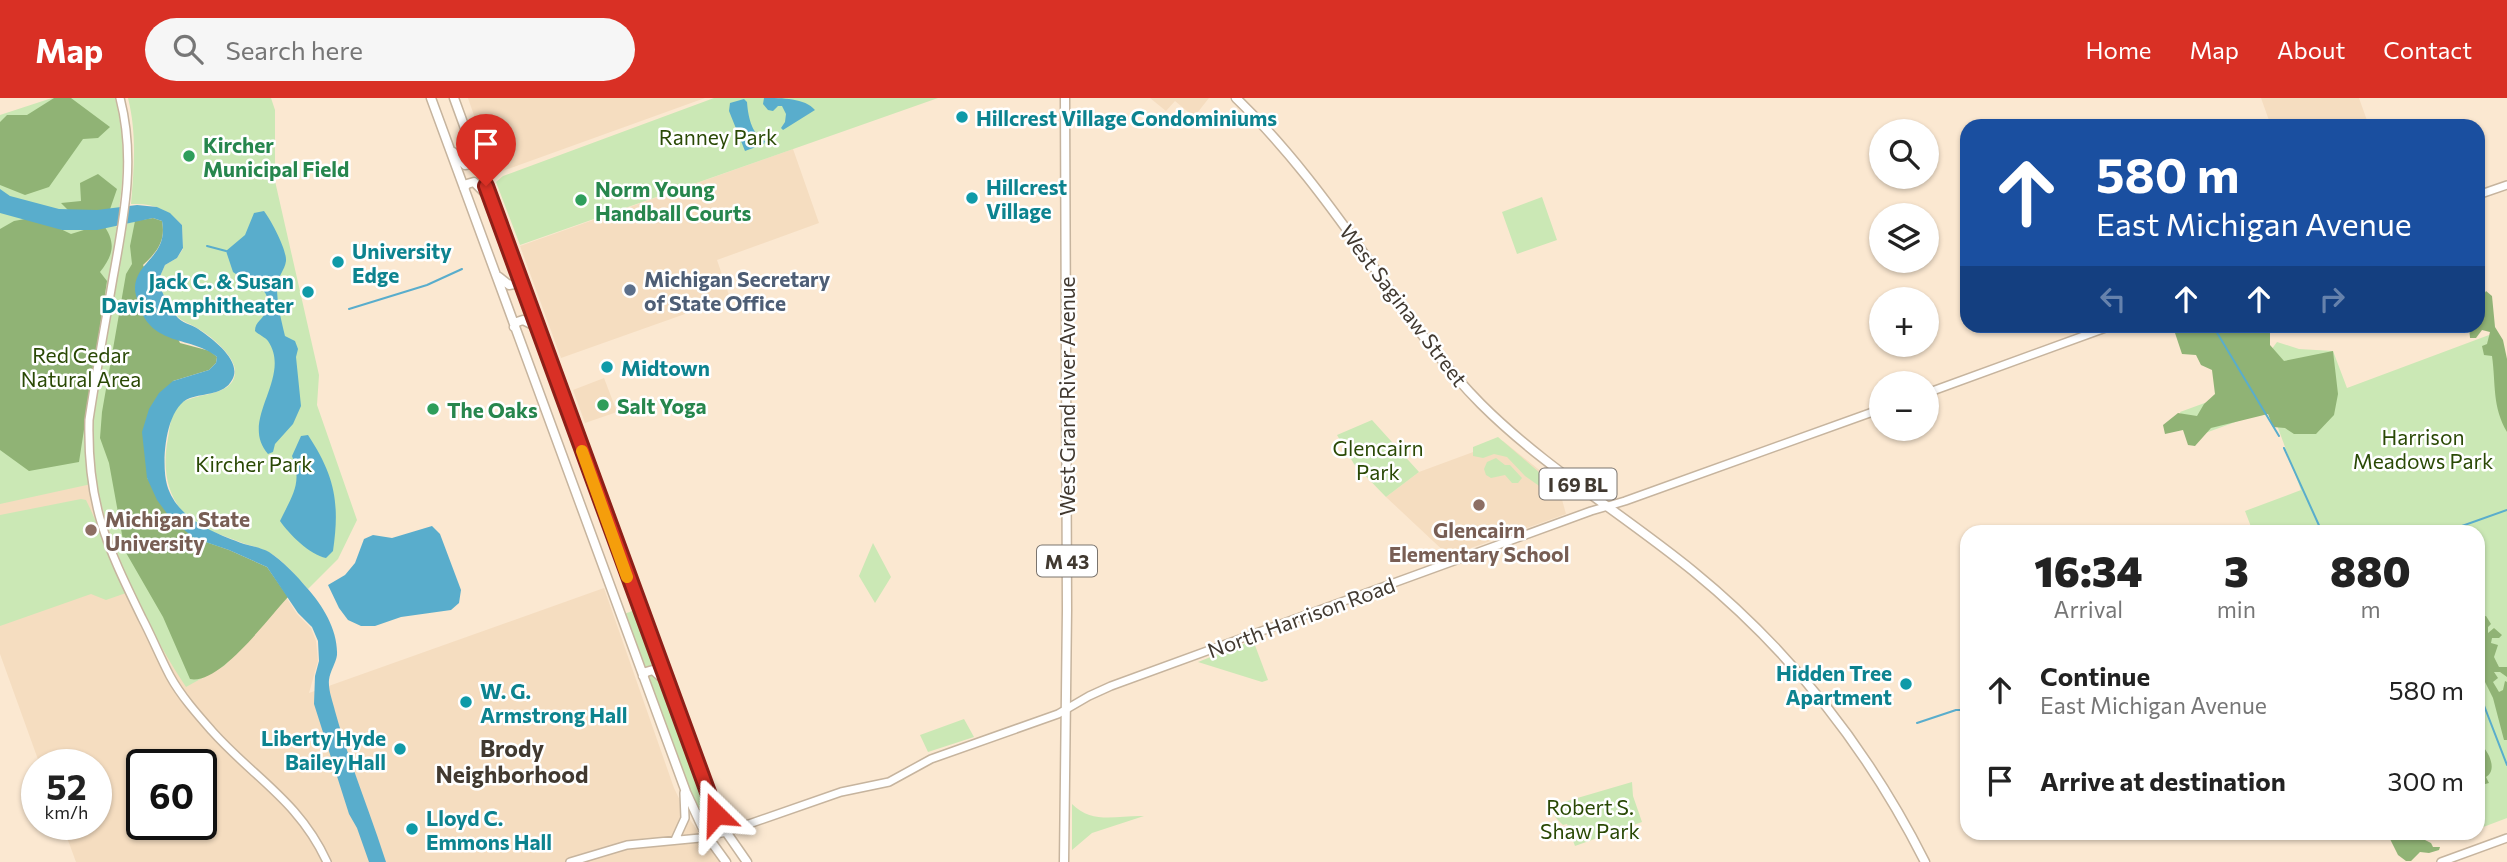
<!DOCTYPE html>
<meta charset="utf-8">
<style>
:root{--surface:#fff;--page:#f6f6f6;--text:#222;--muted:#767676;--accent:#d93025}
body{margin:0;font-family:Commissioner,sans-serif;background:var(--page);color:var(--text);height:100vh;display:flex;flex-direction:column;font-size:26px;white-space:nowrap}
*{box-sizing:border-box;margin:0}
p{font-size:23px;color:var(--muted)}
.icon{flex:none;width:38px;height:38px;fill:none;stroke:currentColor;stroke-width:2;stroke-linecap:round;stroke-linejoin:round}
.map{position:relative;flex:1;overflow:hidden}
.sheet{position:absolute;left:1960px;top:427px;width:525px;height:315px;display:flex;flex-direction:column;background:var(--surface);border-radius:21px;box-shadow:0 2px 5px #0004}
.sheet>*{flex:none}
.banner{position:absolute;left:1960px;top:21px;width:525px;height:214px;border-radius:21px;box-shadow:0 2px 5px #0004;background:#1a4fa0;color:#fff;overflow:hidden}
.buttons{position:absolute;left:1869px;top:21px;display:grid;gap:14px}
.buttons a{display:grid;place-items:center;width:70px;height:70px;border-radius:50%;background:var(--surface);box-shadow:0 2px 5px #0004;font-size:35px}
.speed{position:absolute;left:21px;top:651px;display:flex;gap:14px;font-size:35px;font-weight:700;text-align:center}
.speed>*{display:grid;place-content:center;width:91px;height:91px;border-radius:50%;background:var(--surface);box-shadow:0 2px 5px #0004;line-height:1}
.speed small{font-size:18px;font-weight:400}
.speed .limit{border:4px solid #111;border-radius:10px;background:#fff;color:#111}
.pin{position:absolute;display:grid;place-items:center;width:60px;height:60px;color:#fff;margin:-72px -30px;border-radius:50% 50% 50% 0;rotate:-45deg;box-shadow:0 0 7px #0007}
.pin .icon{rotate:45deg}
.me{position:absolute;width:77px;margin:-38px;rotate:338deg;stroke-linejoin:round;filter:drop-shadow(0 0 5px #0008)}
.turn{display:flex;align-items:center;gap:24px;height:147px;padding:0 21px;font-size:32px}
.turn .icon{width:91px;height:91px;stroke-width:2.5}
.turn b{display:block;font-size:49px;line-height:60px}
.lanes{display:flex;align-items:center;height:66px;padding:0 21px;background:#0003;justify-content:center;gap:35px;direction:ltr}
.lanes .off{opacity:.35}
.eta{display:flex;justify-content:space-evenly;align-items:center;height:119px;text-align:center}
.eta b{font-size:42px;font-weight:800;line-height:49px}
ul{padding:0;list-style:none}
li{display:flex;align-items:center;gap:21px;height:91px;padding:0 21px}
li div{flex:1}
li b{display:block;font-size:26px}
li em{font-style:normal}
header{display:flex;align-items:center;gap:42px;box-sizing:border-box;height:98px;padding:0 35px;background:var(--accent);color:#fff}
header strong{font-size:33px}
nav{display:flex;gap:38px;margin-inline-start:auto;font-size:24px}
.search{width:490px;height:63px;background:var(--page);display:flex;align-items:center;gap:18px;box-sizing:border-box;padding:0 24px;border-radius:38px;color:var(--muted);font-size:26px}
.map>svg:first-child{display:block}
</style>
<header>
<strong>Map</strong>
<div class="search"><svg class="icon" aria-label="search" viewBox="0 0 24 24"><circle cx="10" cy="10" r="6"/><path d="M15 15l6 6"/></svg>Search here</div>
<nav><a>Home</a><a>Map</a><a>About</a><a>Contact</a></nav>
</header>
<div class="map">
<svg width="2507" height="764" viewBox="0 0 2507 764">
<rect width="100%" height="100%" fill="#fbe8d1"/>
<path fill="#f5ddc0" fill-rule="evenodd" d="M468 0H705L494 76Z
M1150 0H1209L1194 19 1175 3 1166 13Z
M2261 0H2359L2369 28H2271Z
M793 51 819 125 717 162 730 200 561 260 520 148Z
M0 113 141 166 172 282 156 403 273 479 297 516 311 530 316 543 318 563 309 595 604 490 674 690 688 719 720 764H76L62 726H96V667H40L0 556ZM142 667H201V726H142Z
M604 280 617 314 585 325 573 292Z
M1503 343 1558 387 1566 416 1449 458 1386 399 1419 374Z"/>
<path fill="#cbe8b5" d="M52 0H115C127 43 124 85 116 129L135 123 143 167 173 283 157 402 288 499 224 568 186 589C147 530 111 453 96 385L0 406V17Z
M128 0H271L275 12V83L319 277 317 307 357 422 338 461 308 491C296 478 285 464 270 455 261 449 249 448 240 444 225 438 204 432 191 422 166 401 162 370 168 340 170 330 170 318 177 309 190 292 236 302 235 272 234 257 210 237 197 230 191 226 183 224 178 219 168 209 163 196 158 183L165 167 177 160 183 151 182 127C167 111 154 105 131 106 134 70 137 36 128 0Z
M714 0H938L520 147 496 84 503 78Z
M1542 99 1557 142 1517 156 1502 114Z
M2489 237 2507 285V720L2478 731V434H2253L2245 413 2301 392 2271 311 2189 341 2180 314 2254 287 2252 278 2277 244 2299 251 2333 253 2347 290Z
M1372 322 1419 374 1386 399 1354 366 1337 337Z
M1498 339 1555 388 1558 398 1555 399 1525 378 1507 359 1494 356 1483 360 1473 358V349Z
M1496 360 1505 367H1510L1522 380 1518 385H1512L1505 377 1491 380 1486 377 1484 371 1487 364Z
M81 401 86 402C101 432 111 464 126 495L106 502 91 496 0 528V417Z
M873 445 891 479 875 505 859 478Z
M635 510 657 569 643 571 623 516 630 514Z
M1253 542 1268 582 1262 584 1198 564Z
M649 577H654L659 582 684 649 719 728 705 730 695 711 647 579Z
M964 621 974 639 928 654 920 637Z
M1632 684 1633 698 1642 724 1575 748 1567 726 1563 727 1556 720 1550 708Z
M1072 706C1093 727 1118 717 1144 718L1092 735 1072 752Z"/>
<path fill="#90b375" d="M54 0H71L110 29 98 40 83 41 49 89 25 97 0 87V24L7 17H27Z
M98 76 117 91 108 117 71 115 61 105 81 103 80 85Z
M36 119 71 136 103 126C116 145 114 156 100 174L107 183 79 364 29 373 0 352V131L14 123Z
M153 120 162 123C166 143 157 154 143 167L180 245 210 253 217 259 216 265 209 272 173 283 147 380 194 440 229 452 267 469 288 499C268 520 220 587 190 581L163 519 125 453 109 365 100 340 102 314 126 176 132 166 130 148 135 123Z
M2486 193 2492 198 2495 229 2503 242 2507 261V334C2492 308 2496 287 2492 258L2484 257 2482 248 2487 246 2490 234 2482 232 2476 240H2470L2469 228H2478L2481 201Z
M2162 228H2249L2254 235 2270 230V247L2284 263 2333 253 2338 296 2334 317 2316 336H2294L2285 330 2273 329 2268 316 2211 330 2195 348 2188 347 2183 332 2165 336 2163 327 2178 315 2197 318 2204 306 2215 296 2212 272 2201 267 2196 257 2182 256 2175 235Z
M2486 518 2491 526 2488 529V535L2494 530 2502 537 2499 540H2492L2491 545 2498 547 2494 559 2499 569H2507V579L2500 574H2494L2498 580 2493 584 2499 594 2503 592 2505 583 2507 584V642H2504L2493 600 2478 570V519Z
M2478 628 2481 629 2484 635 2482 648C2490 655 2497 673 2486 679L2489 685 2478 688Z
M2387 735H2429L2425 742 2431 745 2433 749H2440L2439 752 2429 755 2420 754 2411 763H2406L2398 757Z"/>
<path fill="#59adcc" d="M764 0C782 0 805 0 815 12L783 32 781 30 785 24 786 16 782 8H778L773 13 768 12 763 6Z
M744 1 747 4C748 17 751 36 765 43L764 46 745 53 729 13 730 5Z
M0 91 10 98 59 111 97 112 137 107 157 109 170 115 182 127 183 150 177 160 165 167 158 183C163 196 168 209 178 220 184 226 194 227 201 233 214 242 243 264 232 282 224 297 204 295 190 300 165 309 161 365 167 387 177 421 214 435 244 446 252 448 262 450 269 454 283 463 297 478 307 490 323 508 338 532 337 557 336 565 330 573 329 582 328 592 333 604 335 613 349 664 370 714 386 764H369L357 730 349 716 314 606 315 578 319 563 318 543 312 529 298 515 267 469 229 452 194 440 171 421 157 402 147 380 142 334 149 311 159 295 173 283 209 272 216 265 217 259C193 238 151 249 139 207 138 203 135 196 135 191 135 163 169 159 162 123L153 120 97 132H62L0 115Z
M264 113C271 122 287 152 286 163 285 172 277 179 277 189 277 206 281 221 285 238L295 243 298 251 296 259 301 308 293 326 275 346 273 354 268 356C238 322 293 280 268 243 265 239 259 237 255 233 255 223 263 222 266 213 275 188 247 184 233 174L226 153 245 137 254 115Z
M308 337C335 378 340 405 333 453L326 460C310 457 289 436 280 423 292 398 303 385 292 358L301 338Z
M432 428 440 436 461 492 459 505 451 512 401 519 375 528H361L348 522 339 510 328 487 345 477 355 465 364 441 373 437 392 440Z"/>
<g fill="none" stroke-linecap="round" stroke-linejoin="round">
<path stroke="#59adcc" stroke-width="2" d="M207 148 226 153
M349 211 427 187 462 171
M2213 228 2279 338
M2284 350 2322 434
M2445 434 2507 412
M2478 592 2507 667
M1917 625 1956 612H1967"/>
<g stroke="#c6b49e" stroke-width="10">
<path id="secondary" d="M120 0C136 61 124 119 113 180 105 227 96 275 89 322 87 406 106 446 142 520 152 539 160 559 170 578 181 598 197 616 212 633 254 680 299 703 327 764
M2478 97 2507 87
M1927 295 2111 228
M675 742 685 720 684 695
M570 764 627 747 700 740 726 734 841 694 889 684 931 661 1058 616 1089 598 1111 588 1591 413 1625 403 1881 311
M2441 764 2507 740"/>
</g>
<g stroke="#c6b49e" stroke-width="11">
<path id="primary" d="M431 0 686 694 705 735 726 764
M454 0 708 699 722 728 747 764
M1236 0C1287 49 1329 106 1370 164 1405 213 1438 263 1481 306 1544 369 1623 416 1693 473 1791 553 1868 651 1925 764
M453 54 465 67 471 66 477 61
M464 90 467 86 474 84 485 95
M499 179 509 187 520 185
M514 229 517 224 523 222 537 229
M643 578 646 574 653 572 662 580
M1064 764 1067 512 1065 0"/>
</g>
<use href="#secondary" stroke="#fff" stroke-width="7"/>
<use href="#primary" stroke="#fff" stroke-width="8"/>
</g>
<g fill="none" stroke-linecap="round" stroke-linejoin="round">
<g stroke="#8d1f18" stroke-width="18">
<path id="route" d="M486 88 716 716"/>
</g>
<use href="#route" stroke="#d93025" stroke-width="12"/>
<path stroke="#f59e0b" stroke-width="12" d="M582 353 627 479"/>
</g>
<g fill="#0f9aa8" stroke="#fff" stroke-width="2.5">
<circle cx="962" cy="19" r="7"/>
<circle cx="972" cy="100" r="7"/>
<circle cx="338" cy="164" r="7"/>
<circle cx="308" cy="194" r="7"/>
<circle cx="607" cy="269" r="7"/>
<circle cx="1906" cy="586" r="7"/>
<circle cx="466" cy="604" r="7"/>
<circle cx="400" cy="651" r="7"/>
<circle cx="412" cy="731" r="7"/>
</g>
<g fill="#2e9e5b" stroke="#fff" stroke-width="2.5">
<circle cx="189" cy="58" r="7"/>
<circle cx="581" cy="102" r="7"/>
<circle cx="603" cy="307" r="7"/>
<circle cx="433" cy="311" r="7"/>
</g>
<circle fill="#5c6f8a" stroke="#fff" stroke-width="2.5" cx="630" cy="192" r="7"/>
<g fill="#8d6e63" stroke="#fff" stroke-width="2.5">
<circle cx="1479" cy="407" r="7"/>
<circle cx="91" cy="432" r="7"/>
</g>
<g text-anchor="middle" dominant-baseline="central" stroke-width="5" stroke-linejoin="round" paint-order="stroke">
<g fill="#fff" stroke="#7a746e" stroke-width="2">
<rect x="1539.5" y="370.5" width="77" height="31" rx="5"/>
<rect x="1037" y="447.5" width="60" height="31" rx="5"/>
</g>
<g font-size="19" font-weight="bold" fill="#413930">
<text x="1578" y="386">I 69 BL</text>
<text x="1067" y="463">M 43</text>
</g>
<g font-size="21" font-weight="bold" fill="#0d838f" stroke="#fff" text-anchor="start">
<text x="976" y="19">Hillcrest Village Condominiums</text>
<text x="986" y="88">Hillcrest<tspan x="986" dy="24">Village</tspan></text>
<text x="352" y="152">University<tspan x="352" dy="24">Edge</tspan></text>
<text x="294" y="182" text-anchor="end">Jack C. &amp; Susan<tspan x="294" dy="24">Davis Amphitheater</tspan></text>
<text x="621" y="269">Midtown</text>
<text x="1892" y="574" text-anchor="end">Hidden Tree<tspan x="1892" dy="24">Apartment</tspan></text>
<text x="480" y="592">W. G.<tspan x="480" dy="24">Armstrong Hall</tspan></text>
<text x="386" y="639" text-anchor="end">Liberty Hyde<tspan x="386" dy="24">Bailey Hall</tspan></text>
<text x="426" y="719">Lloyd C.<tspan x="426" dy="24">Emmons Hall</tspan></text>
</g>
<g font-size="21" fill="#2a4905" stroke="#fff">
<text x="718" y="38">Ranney Park</text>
<text x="81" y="256">Red Cedar<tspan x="81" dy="24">Natural Area</tspan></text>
<text x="2423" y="338">Harrison<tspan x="2423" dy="24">Meadows Park</tspan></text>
<text x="1378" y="349">Glencairn<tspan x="1378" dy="24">Park</tspan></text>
<text x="254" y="365">Kircher Park</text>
<text x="1590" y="708">Robert S.<tspan x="1590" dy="24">Shaw Park</tspan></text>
</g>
<g font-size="21" font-weight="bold" fill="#27864d" stroke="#fff" text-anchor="start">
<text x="203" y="46">Kircher<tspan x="203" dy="24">Municipal Field</tspan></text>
<text x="595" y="90">Norm Young<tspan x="595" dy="24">Handball Courts</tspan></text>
<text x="617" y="307">Salt Yoga</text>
<text x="447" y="311">The Oaks</text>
</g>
<g font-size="21" font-weight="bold" fill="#4e5e75" stroke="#fff" text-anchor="start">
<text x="644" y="180">Michigan Secretary<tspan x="644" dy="24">of State Office</tspan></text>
</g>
<g font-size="21" fill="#413930" stroke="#fff">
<text transform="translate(1404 207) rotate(53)">West Saginaw Street</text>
<text transform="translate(1066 298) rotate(-90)">West Grand River Avenue</text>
<text transform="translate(1301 519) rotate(-20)">North Harrison Road</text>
</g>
<g font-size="21" font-weight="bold" fill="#785e54" stroke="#fff" text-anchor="start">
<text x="105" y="420">Michigan State<tspan x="105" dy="24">University</tspan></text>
<text x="1479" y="431" text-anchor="middle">Glencairn<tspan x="1479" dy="24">Elementary School</tspan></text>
</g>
<g font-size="23" font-weight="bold" fill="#413930" stroke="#fff">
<text x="512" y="650">Brody<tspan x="512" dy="26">Neighborhood</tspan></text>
</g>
</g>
</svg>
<div class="buttons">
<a><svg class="icon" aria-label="search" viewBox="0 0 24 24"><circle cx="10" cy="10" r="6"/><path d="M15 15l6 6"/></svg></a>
<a><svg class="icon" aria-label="layers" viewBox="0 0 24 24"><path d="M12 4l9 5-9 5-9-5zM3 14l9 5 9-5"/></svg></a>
<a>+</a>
<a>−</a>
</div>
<div class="speed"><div>52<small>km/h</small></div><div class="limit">60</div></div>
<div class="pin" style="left:486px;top:88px;background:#d93025"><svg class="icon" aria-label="arrive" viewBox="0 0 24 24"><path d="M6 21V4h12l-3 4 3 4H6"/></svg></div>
<svg class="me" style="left:716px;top:716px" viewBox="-20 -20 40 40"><path d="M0-17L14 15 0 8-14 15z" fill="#d93025" stroke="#fff" stroke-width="4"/></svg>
<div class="banner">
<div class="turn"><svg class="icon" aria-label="ahead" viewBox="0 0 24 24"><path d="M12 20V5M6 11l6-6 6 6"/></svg><div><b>580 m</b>East Michigan Avenue</div></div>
<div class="lanes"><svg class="icon off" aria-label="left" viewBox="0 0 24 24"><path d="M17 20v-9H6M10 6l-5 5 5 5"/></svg><svg class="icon" aria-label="ahead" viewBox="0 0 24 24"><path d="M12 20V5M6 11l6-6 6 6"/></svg><svg class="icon" aria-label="ahead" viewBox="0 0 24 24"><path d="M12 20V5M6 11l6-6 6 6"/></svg><svg class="icon off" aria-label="right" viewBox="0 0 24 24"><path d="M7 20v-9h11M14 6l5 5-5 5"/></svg></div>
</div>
<section class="sheet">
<div class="eta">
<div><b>16:34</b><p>Arrival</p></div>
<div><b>3</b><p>min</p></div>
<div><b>880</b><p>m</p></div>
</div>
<ul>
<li><svg class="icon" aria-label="ahead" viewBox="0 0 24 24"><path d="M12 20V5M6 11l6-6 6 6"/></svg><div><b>Continue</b><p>East Michigan Avenue</p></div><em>580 m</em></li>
<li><svg class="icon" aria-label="arrive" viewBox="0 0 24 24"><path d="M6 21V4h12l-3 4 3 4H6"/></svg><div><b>Arrive at destination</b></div><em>300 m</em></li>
</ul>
</section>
</div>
